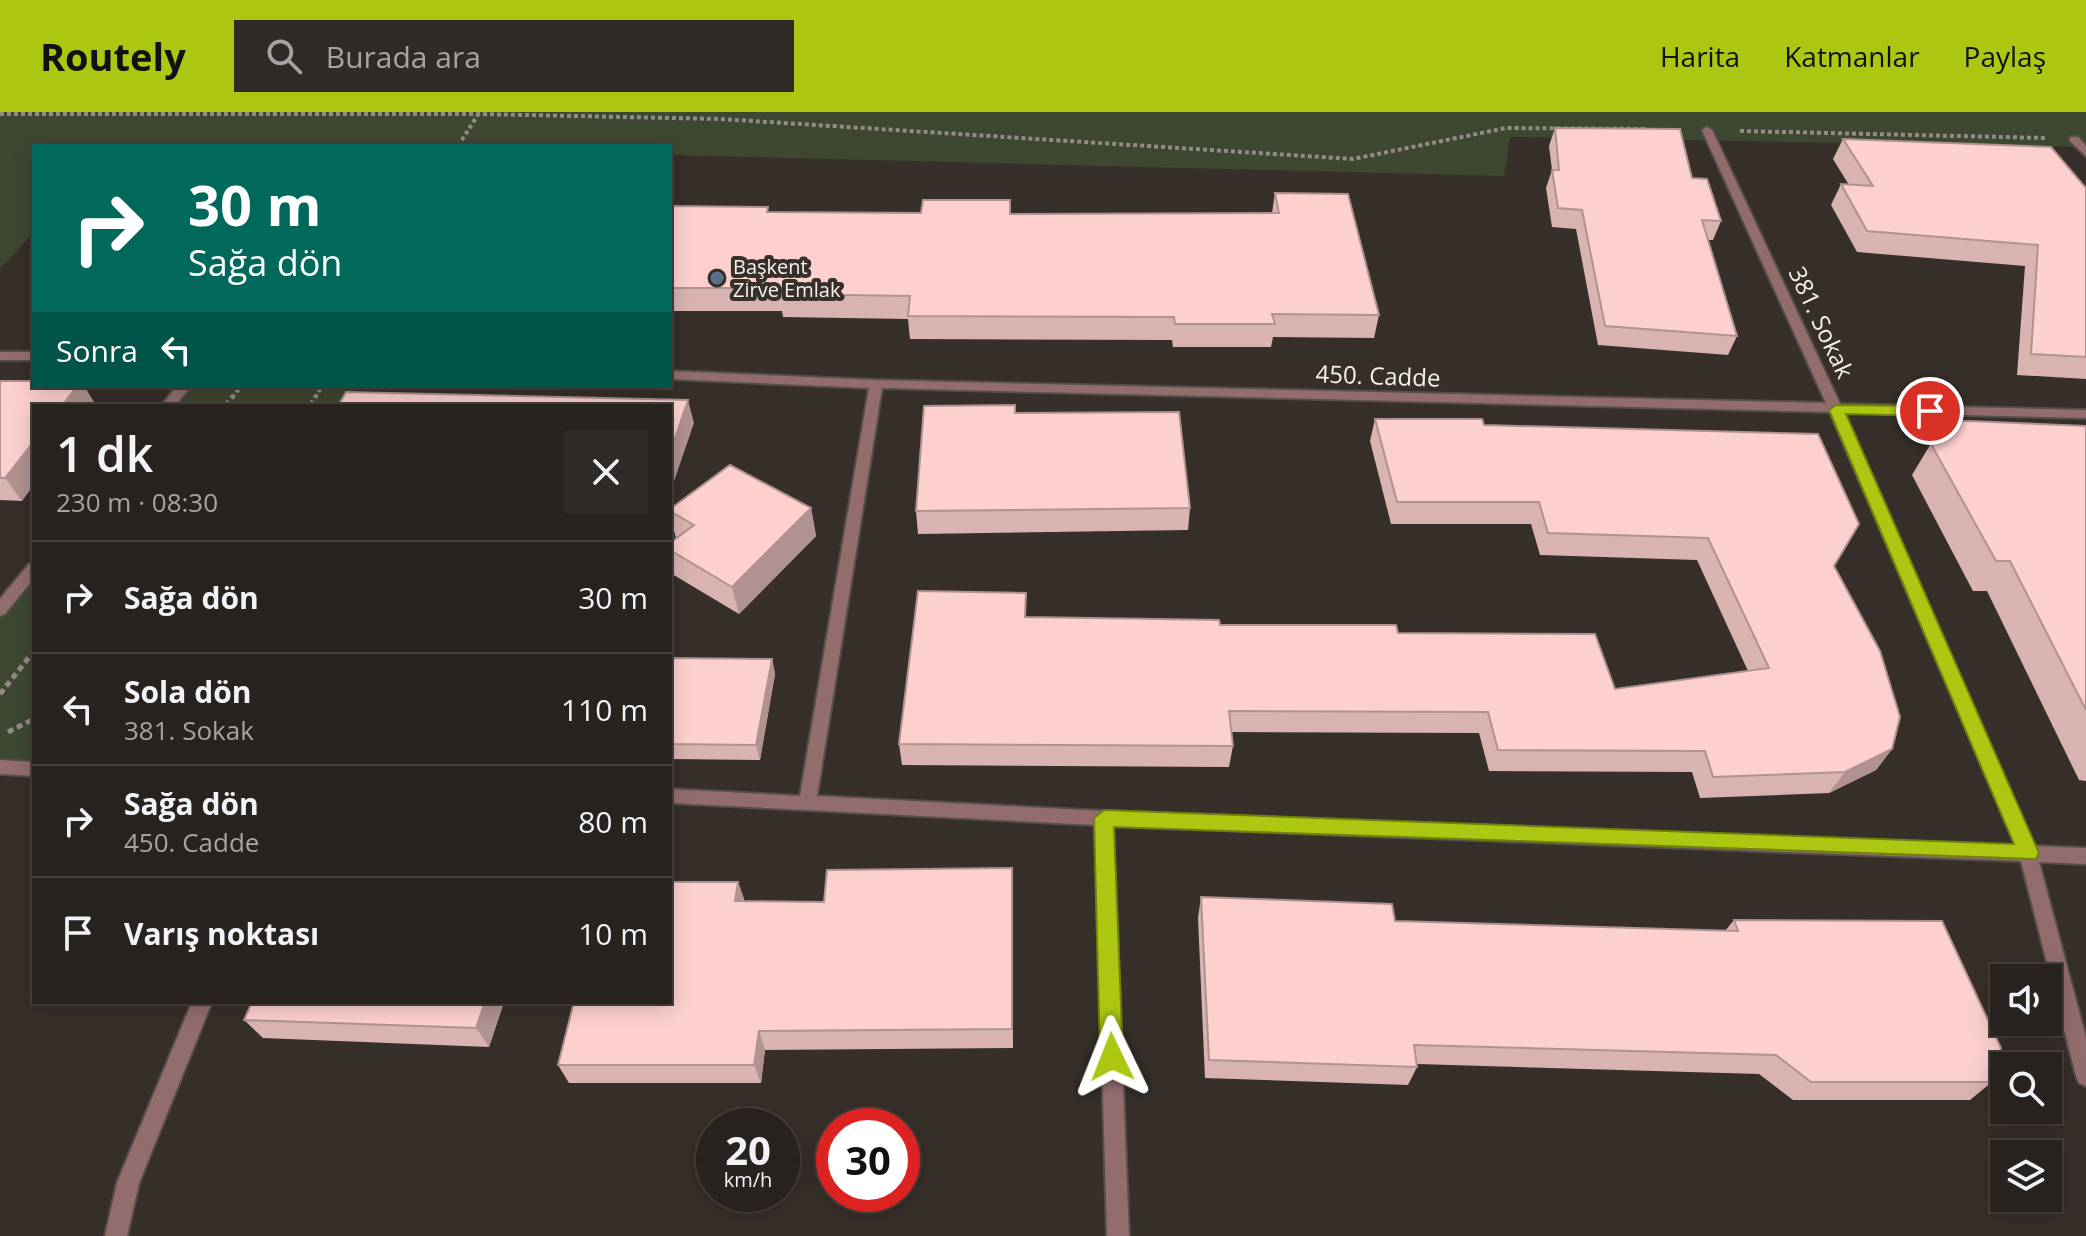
<!DOCTYPE html>
<html lang="tr">
<meta charset="utf-8">
<style>
:root{--surface:#29231f;--page:#312b28;--text:#f1f3f6;--muted:#a5a4a4;--line:#45403d;--accent:#acc612}
body{margin:0;font-family:"Open Sans",sans-serif;background:var(--page);color:var(--text);height:100vh;display:flex;flex-direction:column;font-size:30px;white-space:nowrap}
*{box-sizing:border-box;margin:0}
p{font-size:26px;color:var(--muted)}
.icon{flex:none;width:44px;height:44px;fill:none;stroke:currentColor;stroke-width:2;stroke-linecap:round;stroke-linejoin:round}
.map{position:relative;flex:1;overflow:hidden}
.details{position:absolute;left:32px;top:292px;width:640px;height:600px;display:flex;flex-direction:column;background:var(--surface);border-radius:0px;box-shadow:0 4px 20px #0003,0 0 0 2px var(--line)}
.details>*{flex:none}
.top-card{position:absolute;left:32px;top:32px;width:640px;height:244px;border-radius:0px;box-shadow:0 4px 20px #0003,0 0 0 2px var(--line);background:#00695c;color:#fff;overflow:hidden}
.tools{position:absolute;left:1990px;top:852px;display:grid;gap:16px}
.tools a{display:grid;place-items:center;width:72px;height:72px;border-radius:0px;background:var(--surface);box-shadow:0 4px 20px #0003,0 0 0 2px var(--line);font-size:40px}
.speed{position:absolute;left:696px;top:996px;display:flex;gap:16px;font-size:40px;font-weight:700;text-align:center}
.speed>*{display:grid;place-content:center;width:104px;height:104px;border-radius:50%;background:var(--surface);box-shadow:0 4px 20px #0003,0 0 0 2px var(--line);line-height:1}
.speed small{font-size:20px;font-weight:400}
.speed .limit{border:12px solid #d22;background:#fff;color:#111}
.pin{position:absolute;display:grid;place-items:center;width:68px;height:68px;color:#fff;margin:-34px;border:4px solid #fff;border-radius:50%;box-shadow:0 2px 8px #0007}
.me{position:absolute;width:88px;margin:-44px;rotate:358deg;stroke-linejoin:round;filter:drop-shadow(0 0 6px #0008)}
.turn{display:flex;align-items:center;gap:28px;height:168px;padding:0 24px;font-size:36px}
.turn .icon{width:104px;height:104px;stroke-width:2.5}
.turn b{display:block;font-size:56px;line-height:68px}
.then{display:flex;align-items:center;height:76px;padding:0 24px;background:#0003;gap:16px;font-size:30px}
.round{display:grid;place-items:center;flex:none;width:84px;height:84px;border-radius:0px;background:var(--page)}
.head{display:flex;align-items:center;justify-content:space-between;height:136px;padding:0 24px}
h1{font-size:48px;font-weight:600;line-height:60px}
ul{padding:0;list-style:none}
li{display:flex;align-items:center;gap:24px;height:112px;padding:0 24px;border-top:2px solid var(--line)}
li div{flex:1}
li b{display:block;font-size:30px}
li em{font-style:normal}
header{display:flex;align-items:center;gap:48px;box-sizing:border-box;height:112px;padding:0 40px;background:var(--accent);color:#111}
header strong{font-size:38px}
nav{display:flex;gap:44px;margin-inline-start:auto;font-size:28px}
.search{width:560px;height:72px;background:var(--page);display:flex;align-items:center;gap:20px;box-sizing:border-box;padding:0 28px;border-radius:0px;color:var(--muted);font-size:30px}
.map>svg:first-child{display:block}
</style>
<header>
<strong>Routely</strong>
<div class="search"><svg class="icon" aria-label="search" viewBox="0 0 24 24"><circle cx="10" cy="10" r="6"/><path d="M15 15l6 6"/></svg>Burada ara</div>
<nav><a>Harita</a><a>Katmanlar</a><a>Paylaş</a></nav>
</header>
<div class="map">
<svg width="2086" height="1124" viewBox="0 0 2086 1124">
<rect width="100%" height="100%" fill="#372f29"/>
<path fill="#3e4831" d="M0 0H2086V35L1510 25 1504 64 670 43V34H34V120L0 157Z
M184 274H355L343 294H168Z
M34 456V657L0 655V498Z"/>
<g fill="none" stroke-linecap="round" stroke-linejoin="round">
<g stroke="#564e48" stroke-width="4">
<path id="street" d="M1707 15 1712 18 1840 292 2086 298V306L1844 300 2034 734 2086 736V752L2039 750 2086 926V974L2079 971 2076 964 2021 749 1113 714 1129 1124H1107L1095 713 670 691V677L800 684 869 276 670 267V259L876 268 1826 291 1702 18ZM882 276 1830 300 2016 734 1104 699 817 684Z
M2070 25H2078L2086 34V44L2070 29Z
M0 240H34V248H0Z
M177 274H191L175 294H161Z
M34 451V466L5 502 0 504V487L29 452Z
M0 648 34 650V664L0 662Z
M192 890H212L139 1071 127 1124H105L117 1071Z"/>
</g>
<path stroke="#928b86" stroke-width="4" stroke-dasharray="4 3" stroke-linecap="butt" d="M0 2H478L721 7 1353 47 1506 16 1647 17
M1740 19 2046 26
M458 34 479 1
M232 286 241 274
M315 286 322 274"/>
<path stroke="#928b86" stroke-width="5" stroke-dasharray="6 4" stroke-linecap="butt" d="M225 294 233 284
M310 294 316 284
M0 582 34 539
M8 620 34 607"/>
<use href="#street" fill="#936d6e" fill-rule="evenodd"/>
</g>
<path fill="#d8b3b0" d="M1555 16 1692 66 1721 109 1713 128H1708L1737 224 1728 243 1598 233 1576 117 1552 115 1546 76 1552 58 1549 34Z
M1843 27 2086 76V267L2017 263 2025 154 1857 140 1831 93 1841 72 1849 73 1833 47Z
M1275 81 1379 203 1374 226 1273 225 1271 235H1173L1172 228 910 227 908 207 783 205 782 199H670V95L769 100 921 101 1010 88V102L1272 101Z
M0 269 34 274H84L95 292 94 294H34L22 389 0 388Z
M1015 301 1190 396 1188 418 918 422 916 399Z
M1375 307 1484 313 1834 454 1892 637 1876 658 1829 681 1700 686 1692 660 1489 659 1479 621 1231 620 1233 634 1229 655 902 653 899 632 1220 513 1398 521 1615 577 1748 559 1697 448 1540 443 1531 412H1391L1370 329Z
M1945 308 2086 314V669L2079 668 1987 479H1973L1912 363Z
M811 396 816 424 739 502 672 462 670 455V431L676 426 670 404V397Z
M670 546 772 547 775 562 760 648 670 647Z
M1012 756 1013 936 765 938 761 971H569L558 953 738 770 745 790H824Z
M1201 785 1395 809 1725 819 1734 808 1992 970 1970 988H1793L1759 962 1417 952V955L1408 973 1205 966 1198 806Z
M252 890H504L489 935 263 926 244 908Z"/>
<path fill="#b09290" d="M77 274H84L95 292 94 294H62Z
M688 288 694 311 670 381V341Z
M34 329V373L22 389 5 366Z
M811 396 816 424 739 502 732 475Z
M772 547 775 562 760 648 756 633Z
M1892 637 1876 658 1829 681 1845 660Z
M738 770 745 790 735 789Z
M485 890H504L489 935 476 916Z
M759 919 765 938 761 971 754 953Z"/>
<path fill="#fbd0cd" stroke="#b09290" stroke-width="2" d="M1555 16 1680 17 1692 66 1707 67 1721 109 1702 108 1737 224 1605 214 1582 98 1558 96 1552 58H1559Z
M1843 27 2051 35 2086 76V245L2031 242 2038 133 1867 119 1841 72 1873 74Z
M1275 81 1348 82 1379 203 1272 202 1275 212H1175L1174 205 908 204 910 184 779 182 781 176H670V94L768 95 767 100 921 101 923 88H1010V102L1279 101Z
M0 269H34V274H77L62 294H34V329L5 366H0Z
M346 280 688 288 670 341V294H338Z
M1015 293V301L1179 300 1190 396 916 399 924 294Z
M1375 307H1482L1484 313 1818 322 1859 412 1834 454 1880 539 1900 605 1892 637 1845 660 1713 665 1705 639 1498 638 1488 600 1229 599 1233 634 899 632 918 479 1026 481 1025 505 1219 508 1220 513H1396L1398 521 1595 522 1615 577 1769 556 1708 426 1548 421 1539 390H1397Z
M1945 308 2086 314V598L2010 449H1996L1931 332Z
M730 353 811 396 732 475 670 438V431L694 413 670 399V397Z
M670 546 772 547 756 633 670 632Z
M1012 756V917L759 919 754 953H558L574 890H670V770H738L735 789 824 790 827 758Z
M1201 785 1392 792 1395 809 1738 819 1734 808 1942 809 2001 936 1992 970H1811L1776 943 1414 933 1417 955 1209 948Z
M252 890H485L476 916 244 908Z"/>
<path fill="#acc612" stroke="#70810c" stroke-width="2" d="M1836 293 1930 294 1938 299 1930 304 1846 302 2039 741 2036 747 1114 715 1123 945 1120 953 1112 956 1104 953 1100 945 1094 706 1104 698 2014 732 1829 298Z"/>
<circle fill="#5c6f8a" stroke="#372f29" stroke-width="3" cx="717" cy="166" r="8"/>
<g text-anchor="middle" dominant-baseline="central" stroke-width="8" stroke-linejoin="round" paint-order="stroke">
<g font-size="20" fill="#f6f1ed" stroke="#372f29" text-anchor="start">
<text x="733" y="154">Başkent<tspan x="733" dy="23">Zirve Emlak</tspan></text>
</g>
<g font-size="24" fill="#f6f1ed" stroke="#372f29">
<text transform="translate(1822 210) rotate(65)">381. Sokak</text>
<text transform="translate(1378 263) rotate(2)">450. Cadde</text>
</g>
</g>
</svg>
<div class="tools">
<a><svg class="icon" aria-label="sound" viewBox="0 0 24 24"><path d="M4 9h4l5-4v14l-5-4H4zM17 9q2 3 0 6"/></svg></a>
<a><svg class="icon" aria-label="search" viewBox="0 0 24 24"><circle cx="10" cy="10" r="6"/><path d="M15 15l6 6"/></svg></a>
<a><svg class="icon" aria-label="layers" viewBox="0 0 24 24"><path d="M12 4l9 5-9 5-9-5zM3 14l9 5 9-5"/></svg></a>
</div>
<div class="speed"><div>20<small>km/h</small></div><div class="limit">30</div></div>
<div class="pin" style="left:1930px;top:299px;background:#d93025"><svg class="icon" aria-label="arrive" viewBox="0 0 24 24"><path d="M6 21V4h12l-3 4 3 4H6"/></svg></div>
<svg class="me" style="left:1112px;top:945px" viewBox="-20 -20 40 40"><path d="M0-17L14 15 0 8-14 15z" fill="#acc612" stroke="#fff" stroke-width="4"/></svg>
<div class="top-card">
<div class="turn"><svg class="icon" aria-label="right" viewBox="0 0 24 24"><path d="M7 20v-9h11M14 6l5 5-5 5"/></svg><div><b>30 m</b>Sağa dön</div></div>
<div class="then">Sonra<svg class="icon" aria-label="left" viewBox="0 0 24 24"><path d="M17 20v-9H6M10 6l-5 5 5 5"/></svg></div>
</div>
<section class="details">
<div class="head"><div><h1>1 dk</h1><p>230 m · 08:30</p></div><a class="round"><svg class="icon" aria-label="close" viewBox="0 0 24 24"><path d="M6 6l12 12M18 6L6 18"/></svg></a></div>
<ul>
<li><svg class="icon" aria-label="right" viewBox="0 0 24 24"><path d="M7 20v-9h11M14 6l5 5-5 5"/></svg><div><b>Sağa dön</b></div><em>30 m</em></li>
<li><svg class="icon" aria-label="left" viewBox="0 0 24 24"><path d="M17 20v-9H6M10 6l-5 5 5 5"/></svg><div><b>Sola dön</b><p>381. Sokak</p></div><em>110 m</em></li>
<li><svg class="icon" aria-label="right" viewBox="0 0 24 24"><path d="M7 20v-9h11M14 6l5 5-5 5"/></svg><div><b>Sağa dön</b><p>450. Cadde</p></div><em>80 m</em></li>
<li><svg class="icon" aria-label="arrive" viewBox="0 0 24 24"><path d="M6 21V4h12l-3 4 3 4H6"/></svg><div><b>Varış noktası</b></div><em>10 m</em></li>
</ul>
</section>
</div>
